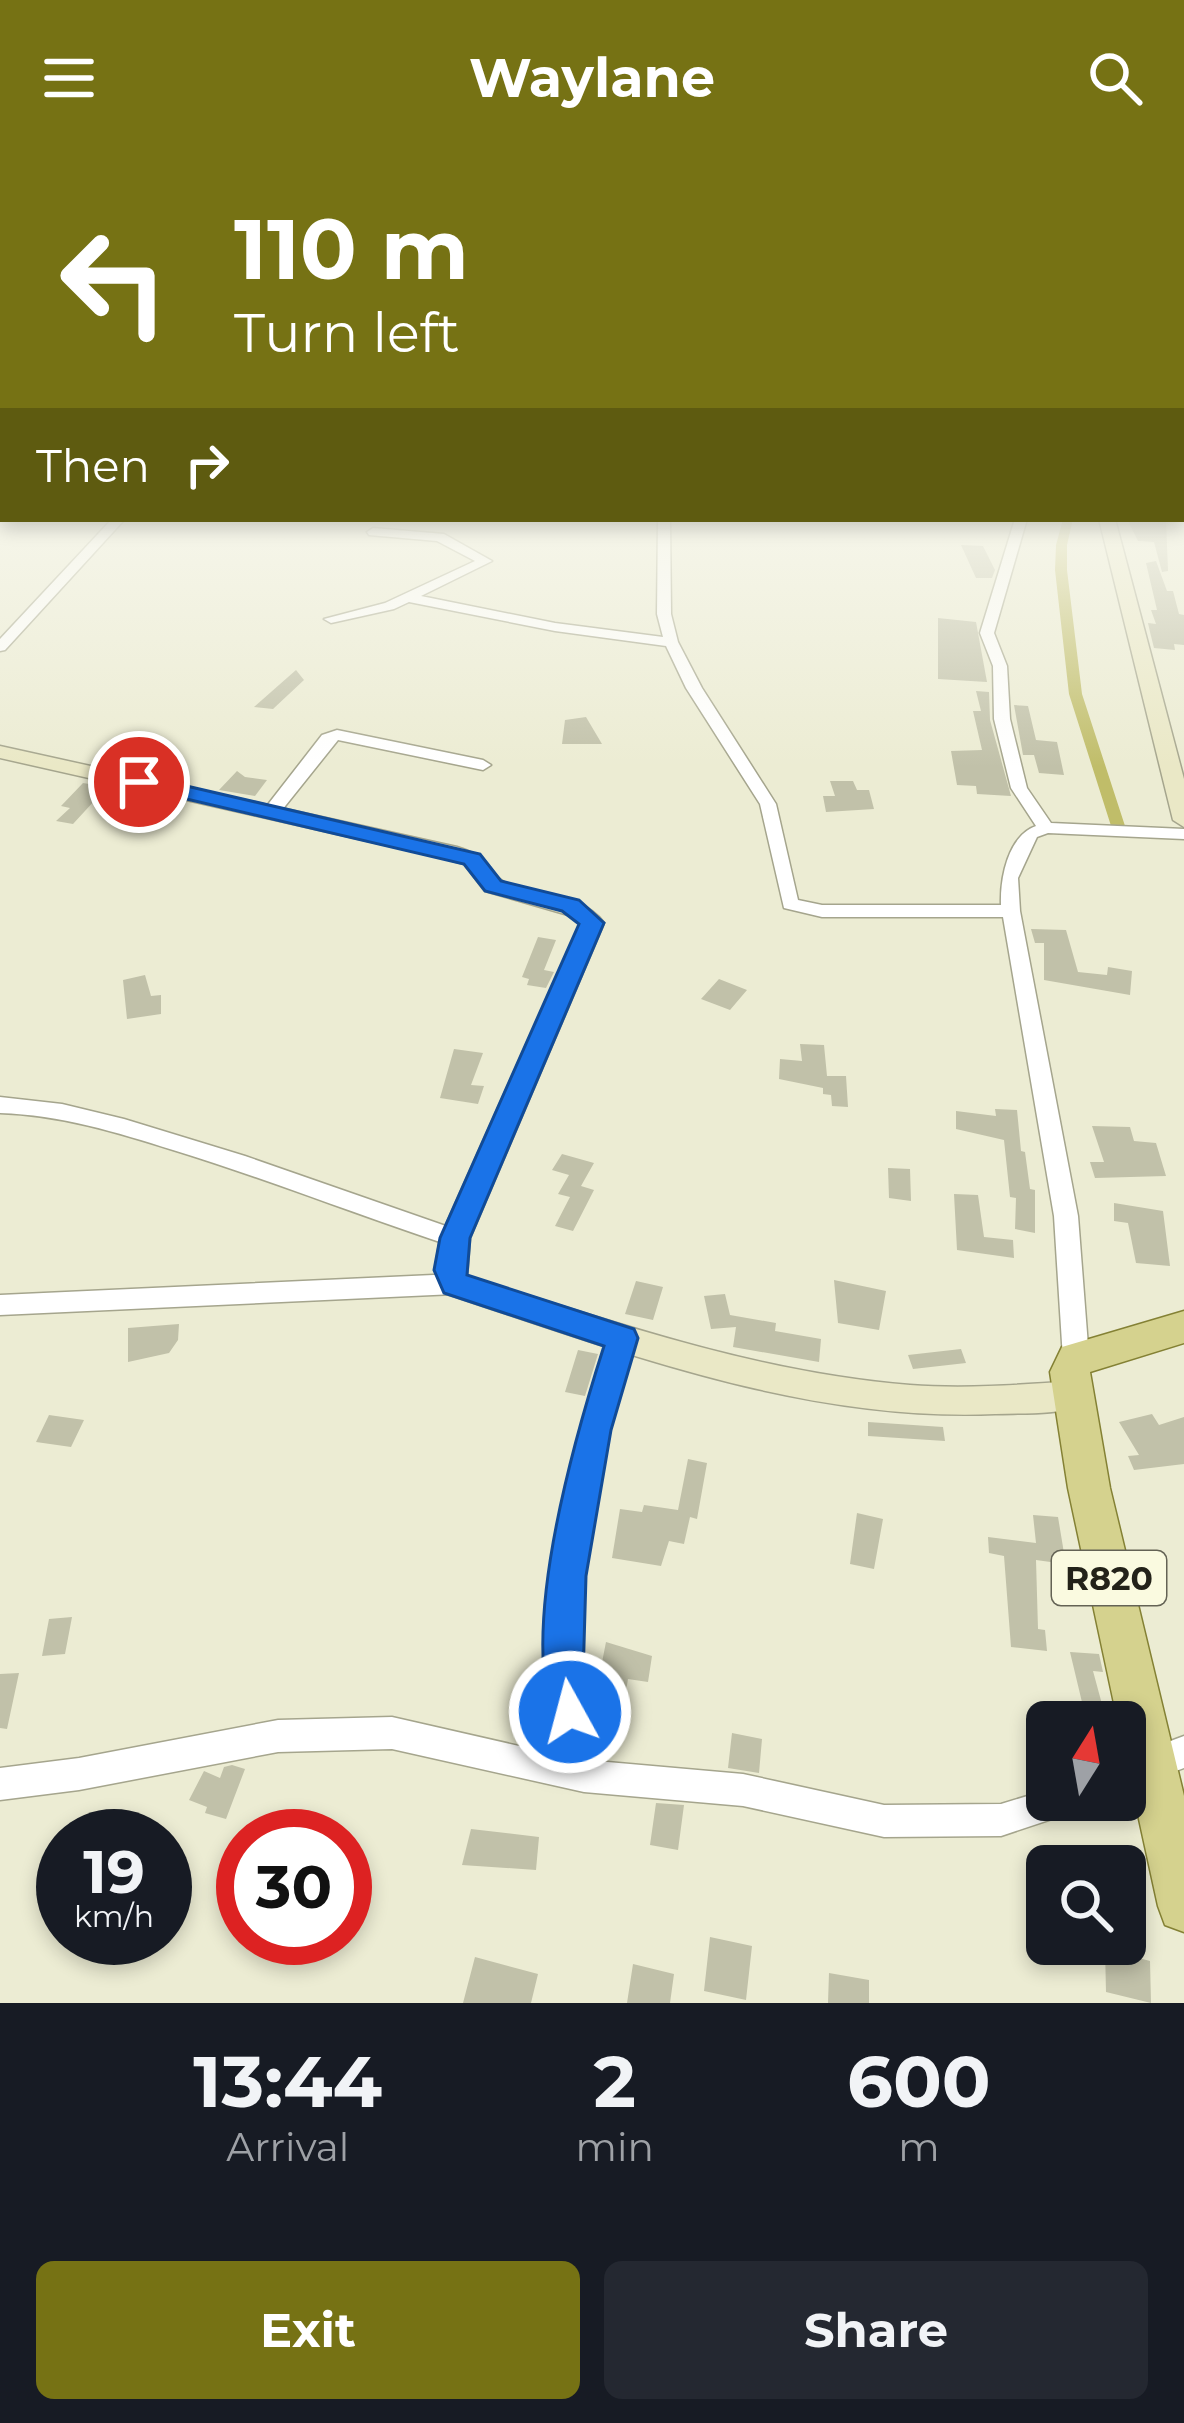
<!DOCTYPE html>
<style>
:root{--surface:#171b24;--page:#242831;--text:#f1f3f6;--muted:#9ea1a6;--accent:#767214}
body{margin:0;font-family:Montserrat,sans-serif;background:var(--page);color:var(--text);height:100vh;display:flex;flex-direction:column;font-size:45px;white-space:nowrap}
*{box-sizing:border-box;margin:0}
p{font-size:39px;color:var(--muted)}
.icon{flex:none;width:66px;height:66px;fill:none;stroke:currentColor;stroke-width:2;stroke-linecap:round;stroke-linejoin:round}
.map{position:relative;height:1847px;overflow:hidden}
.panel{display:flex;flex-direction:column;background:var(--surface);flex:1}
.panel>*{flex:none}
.guide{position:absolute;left:0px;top:0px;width:1185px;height:366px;box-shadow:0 6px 18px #0003;background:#767214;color:#fff;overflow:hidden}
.needle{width:78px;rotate:11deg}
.buttons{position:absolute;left:1026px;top:1545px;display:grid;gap:24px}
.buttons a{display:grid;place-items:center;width:120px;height:120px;border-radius:18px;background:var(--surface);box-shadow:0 6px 18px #0003;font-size:60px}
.speed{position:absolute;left:36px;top:1653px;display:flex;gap:24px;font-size:60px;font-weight:700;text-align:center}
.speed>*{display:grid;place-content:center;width:156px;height:156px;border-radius:50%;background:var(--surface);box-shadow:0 6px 18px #0003;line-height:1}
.speed small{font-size:30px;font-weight:400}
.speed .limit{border:18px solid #d22;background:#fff;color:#111}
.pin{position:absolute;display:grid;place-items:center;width:102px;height:102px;color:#fff;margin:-51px;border:6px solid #fff;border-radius:50%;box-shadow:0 3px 12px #0007}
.me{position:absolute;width:132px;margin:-66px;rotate:353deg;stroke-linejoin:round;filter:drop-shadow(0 0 9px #0008)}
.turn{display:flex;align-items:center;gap:42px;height:252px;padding:0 36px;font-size:54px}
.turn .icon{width:156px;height:156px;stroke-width:2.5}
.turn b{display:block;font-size:84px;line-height:102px}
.then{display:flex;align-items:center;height:114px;padding:0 36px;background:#0003;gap:24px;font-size:45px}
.eta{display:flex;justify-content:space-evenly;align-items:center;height:204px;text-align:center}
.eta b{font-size:72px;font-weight:700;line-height:84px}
.action{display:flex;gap:24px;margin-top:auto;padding:24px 36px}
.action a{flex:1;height:138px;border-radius:18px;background:var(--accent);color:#fff;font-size:48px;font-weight:700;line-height:138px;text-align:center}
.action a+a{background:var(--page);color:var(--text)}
header{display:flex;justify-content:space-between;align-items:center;height:156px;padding:0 36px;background:var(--accent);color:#fff;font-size:54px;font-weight:700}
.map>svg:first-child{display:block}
</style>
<header><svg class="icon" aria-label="menu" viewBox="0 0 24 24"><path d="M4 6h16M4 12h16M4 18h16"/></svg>Waylane<svg class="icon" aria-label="search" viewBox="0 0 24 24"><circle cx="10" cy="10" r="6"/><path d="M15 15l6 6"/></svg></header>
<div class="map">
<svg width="1184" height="1847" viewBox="0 0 1184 1847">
<rect width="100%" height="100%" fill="#ececd3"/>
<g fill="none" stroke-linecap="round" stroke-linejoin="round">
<path fill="#c0bd69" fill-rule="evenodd" d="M1063 363H1073L1067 389V414L1082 538 1126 673 1119 677 1112 673 1069 538 1055 414 1056 389Z"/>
</g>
<path fill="#c1c1a9" d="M1127 363H1166L1168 415 1162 416 1154 386 1138 385Z
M961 389 983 390 995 414 992 422H976Z
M1156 405 1167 435H1173L1179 458 1184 459V489L1174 488 1175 494 1154 492 1150 476 1148 467 1156 468 1151 454H1157L1146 407Z
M938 462 976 466 987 526 938 523Z
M296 514 304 524 273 553 254 551Z
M976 535 989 536 990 564 1011 640 977 638 976 630 957 629 951 595 982 594 973 555H981Z
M1014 549 1028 550 1036 584 1057 586 1064 619 1039 617 1034 599H1023Z
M586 561 602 588H562L565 564Z
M237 615 245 621 267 624 255 640 219 634Z
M830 625H853L857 634H869L874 653 826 656 823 640H835Z
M83 627 107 631 73 668 56 665 70 652 61 650Z
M1031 773 1066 774 1078 816 1107 819 1108 811 1132 815 1130 839 1044 824V787H1035Z
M538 781 556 784 544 814 554 816 546 832 527 829 529 823 522 821Z
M145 819 151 840 161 839V858L127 863 123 824Z
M719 823 747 834 730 854 701 843Z
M800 888 824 889 827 920H846L848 951 832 950 831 939 823 938V932L779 923 780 903 802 905Z
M454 893 483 897 471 929 484 930 478 948 440 942Z
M995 953 1017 954 1021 995 1025 996 1030 1033 1035 1034V1077L1015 1073 1016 1042 1010 1041 1004 984 956 973V955L996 960Z
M1092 970 1130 971 1134 985 1156 987 1166 1020 1095 1022 1090 1006H1104Z
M562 998 594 1007 581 1030 594 1034 573 1075 555 1070 570 1041 558 1038 569 1019 552 1014Z
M888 1012 910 1013 911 1045 889 1042Z
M954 1038 978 1039 984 1081 1013 1084 1014 1102 957 1094Z
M1114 1047 1163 1055 1170 1110 1136 1107 1128 1067 1114 1065Z
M834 1124 886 1135 879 1174 838 1167Z
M636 1125 663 1131 653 1164 625 1158Z
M725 1138 730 1159 776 1167 775 1175 821 1183 819 1206 733 1191 736 1171 711 1173 704 1140Z
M179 1168 178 1184 169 1197 128 1206V1172Z
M961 1193 966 1207 913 1213 908 1199Z
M578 1194 598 1198 585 1240 565 1236Z
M1152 1258 1159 1269 1184 1261V1308L1134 1314 1128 1300 1139 1299 1119 1266Z
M49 1259 84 1264 71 1291 36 1286Z
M868 1266 943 1271 945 1285 868 1280Z
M688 1303 707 1307 697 1363 690 1361 684 1388 669 1385 661 1410 612 1402 620 1353 642 1356 644 1349 678 1354Z
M857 1357 883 1363 874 1413 850 1408Z
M1033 1359 1058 1361 1063 1391 1065 1408 1036 1404 1038 1473 1045 1474 1047 1495 1011 1491 1004 1400 989 1397 988 1381 1036 1387Z
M72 1461 65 1498 42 1500 49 1463Z
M606 1486 652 1500 648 1526 628 1523 624 1548 595 1542Z
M1070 1496 1099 1498 1103 1516 1093 1515 1106 1563H1086Z
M19 1517 7 1573 0 1572V1518Z
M732 1577 762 1583 759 1617 728 1612Z
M232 1609 245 1613 226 1663 205 1657 207 1651 189 1644 204 1615 220 1622 224 1611Z
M656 1647 684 1649 678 1694 650 1689Z
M471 1673 539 1681 536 1714 462 1709Z
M710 1781 752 1790 746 1844 704 1835Z
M1105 1793 1150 1805 1151 1847 1106 1836Z
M475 1801 538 1818 531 1847H463Z
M633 1808 674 1818 670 1847H627Z
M829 1817 869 1824V1847H828Z"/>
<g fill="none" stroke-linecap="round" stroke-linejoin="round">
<g stroke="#a5a58d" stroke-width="3">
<path id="street" d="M112 363H125L5 494 0 495V483Z
M658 363H670L671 458 678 486 702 532 776 648 798 744 822 749H1001C1000 722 1008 680 1036 670L1011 632 994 563 993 510 980 477 1015 363H1027L994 477 1007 510 1010 563 1027 632 1051 667 1184 673V683L1048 677 1037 681 1018 722 1020 755 1078 1060 1089 1203 1085 1210 1076 1214 1067 1210 1063 1203 1054 1060 1003 761H822L784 752 760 648 686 532 666 490 555 475 409 446 394 453 331 467 324 463 385 447 475 405 437 385 369 379 367 376 373 372 444 378 492 405 421 440 555 467 663 481 657 458Z
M337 574 483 604 491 609 483 614 338 584 278 659H266V651L322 579Z
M0 941 62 948 124 963 245 1000 463 1076 467 1082 463 1088 455 1091C360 1060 268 1023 173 994 116 976 60 959 0 957Z
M455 1118 464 1121 467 1128 464 1135 455 1138 0 1159V1139Z
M622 1172 631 1175 634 1182C603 1293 564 1415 579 1532 583 1557 590 1581 596 1605L743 1618 884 1649 1001 1648 1047 1634V1644H1081L1076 1655 1001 1680 884 1681 743 1650 584 1636 392 1593 278 1596 79 1634 0 1644V1612L79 1602 278 1564 392 1561 563 1600C535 1484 553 1385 583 1272 592 1240 599 1205 613 1175Z
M1184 1580V1612L1125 1634V1602Z"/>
</g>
<g stroke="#a5a58d" stroke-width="3">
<path id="secondary" d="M1099 363H1115L1184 623V671L1173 664Z
M0 590 457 691C489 701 479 709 501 724 532 747 579 733 604 767L470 1082 467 1120C612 1166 758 1217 910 1229 964 1233 1019 1229 1074 1225L1086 1229 1091 1239 1086 1249C1058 1259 1024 1257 995 1258 804 1266 622 1196 444 1137L435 1114 440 1082 580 768 575 761 485 735 464 708 443 702 0 602Z"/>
</g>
<g stroke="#848134" stroke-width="3">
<path id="primary" d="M1184 1155V1187L1090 1216 1110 1332 1184 1640V1776L1165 1769 1158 1750 1125 1599V1566H1118L1068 1332 1050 1216 1062 1191Z"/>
</g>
<use href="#street" fill="#fff" fill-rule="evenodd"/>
<use href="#secondary" fill="#eae8c6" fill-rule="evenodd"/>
<use href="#primary" fill="#d5d28e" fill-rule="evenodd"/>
</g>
<linearGradient id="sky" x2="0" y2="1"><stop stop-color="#98b8b5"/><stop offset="0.58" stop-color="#f6f6eb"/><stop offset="1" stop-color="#f6f6eb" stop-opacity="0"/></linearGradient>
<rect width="1184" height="611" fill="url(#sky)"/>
<path fill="#1a73e8" stroke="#114b97" stroke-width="3" d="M139 619 480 698 501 725 579 744 604 767 470 1082 467 1119 634 1173 638 1182 611 1274 586 1420 583 1523 590 1556 584 1570 570 1576 556 1570C517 1477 574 1284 604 1190L444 1137 434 1114 440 1082 579 768 562 755 485 735 464 708 131 630V621Z"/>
<g text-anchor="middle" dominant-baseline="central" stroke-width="12" stroke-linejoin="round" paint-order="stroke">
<rect fill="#fafae0" stroke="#646355" stroke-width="3" x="1052" y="1395" width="114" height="54" rx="9"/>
<g font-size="33" font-weight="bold" fill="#232219">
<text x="1109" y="1422">R820</text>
</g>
</g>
</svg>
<div class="buttons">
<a><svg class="needle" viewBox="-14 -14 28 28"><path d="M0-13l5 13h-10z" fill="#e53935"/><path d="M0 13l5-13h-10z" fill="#9ea1a6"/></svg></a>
<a><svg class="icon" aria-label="search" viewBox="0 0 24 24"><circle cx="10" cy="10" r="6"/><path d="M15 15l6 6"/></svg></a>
</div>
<div class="speed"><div>19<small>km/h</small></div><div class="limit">30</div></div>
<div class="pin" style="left:139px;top:626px;background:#d93025"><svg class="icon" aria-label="arrive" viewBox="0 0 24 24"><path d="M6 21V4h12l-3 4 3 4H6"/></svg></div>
<svg class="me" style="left:570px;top:1556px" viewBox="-20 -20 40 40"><circle r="17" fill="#1a73e8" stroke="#fff" stroke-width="3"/><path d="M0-11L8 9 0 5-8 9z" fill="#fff"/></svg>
<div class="guide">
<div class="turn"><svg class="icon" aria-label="left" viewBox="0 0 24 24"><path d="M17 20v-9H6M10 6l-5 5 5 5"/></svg><div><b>110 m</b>Turn left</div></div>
<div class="then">Then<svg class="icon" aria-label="right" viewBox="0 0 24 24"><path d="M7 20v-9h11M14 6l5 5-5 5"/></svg></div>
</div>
</div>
<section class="panel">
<div class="eta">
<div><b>13:44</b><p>Arrival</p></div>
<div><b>2</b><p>min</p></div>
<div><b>600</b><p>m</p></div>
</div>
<div class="action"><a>Exit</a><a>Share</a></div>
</section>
